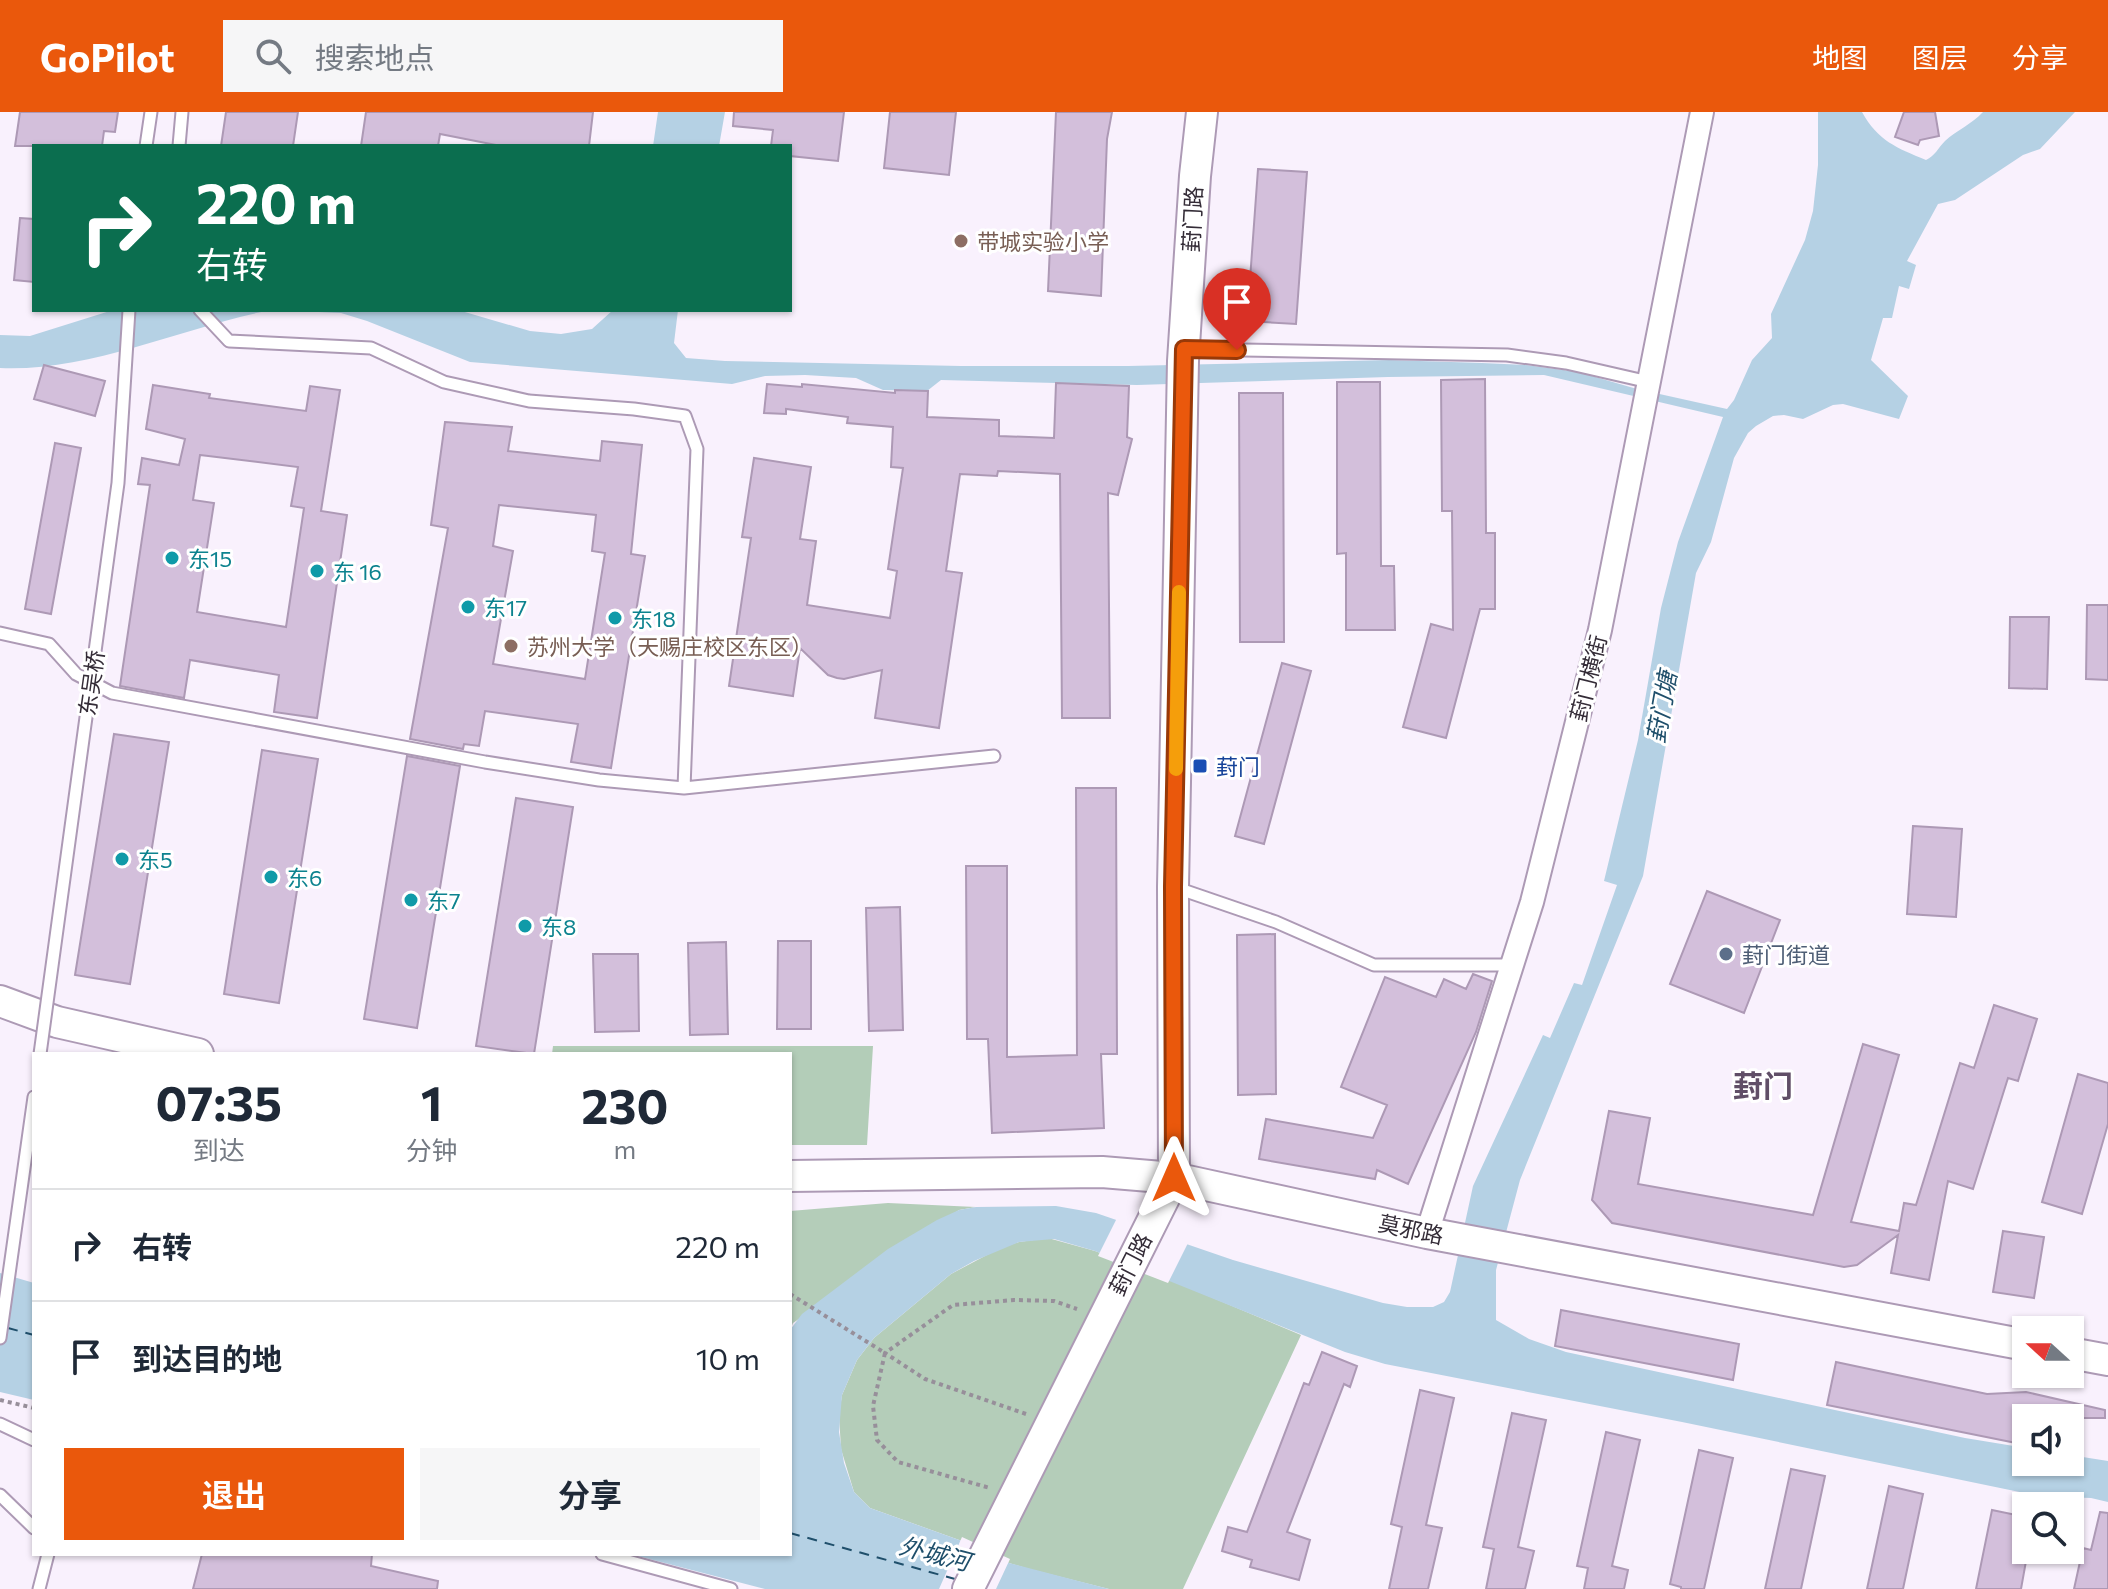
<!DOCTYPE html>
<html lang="zh">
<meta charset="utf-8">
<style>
:root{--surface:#fff;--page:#f6f6f7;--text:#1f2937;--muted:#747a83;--line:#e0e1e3;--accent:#ea580c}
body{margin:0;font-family:Commissioner,"Noto Sans SC",sans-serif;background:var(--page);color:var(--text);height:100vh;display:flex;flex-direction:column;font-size:30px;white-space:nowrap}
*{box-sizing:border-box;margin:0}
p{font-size:26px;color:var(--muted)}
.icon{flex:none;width:44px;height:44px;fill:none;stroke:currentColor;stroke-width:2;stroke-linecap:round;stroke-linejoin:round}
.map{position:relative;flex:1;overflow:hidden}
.sheet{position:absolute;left:32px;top:940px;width:760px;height:504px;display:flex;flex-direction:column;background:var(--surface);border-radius:0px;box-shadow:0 2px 6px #0004}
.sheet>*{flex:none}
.guide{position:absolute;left:32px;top:32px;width:760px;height:168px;border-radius:0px;box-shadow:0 2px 6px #0004;background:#0b6e4f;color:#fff;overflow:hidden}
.needle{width:52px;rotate:291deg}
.buttons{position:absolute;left:2012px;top:1204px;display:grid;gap:16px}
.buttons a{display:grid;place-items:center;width:72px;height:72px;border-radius:0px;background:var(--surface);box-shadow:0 2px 6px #0004;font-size:40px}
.pin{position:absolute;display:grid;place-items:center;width:68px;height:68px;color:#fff;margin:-82px -34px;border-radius:50% 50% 50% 0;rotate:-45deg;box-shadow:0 0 8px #0007}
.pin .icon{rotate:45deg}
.me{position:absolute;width:88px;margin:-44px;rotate:0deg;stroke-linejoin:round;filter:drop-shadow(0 0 6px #0008)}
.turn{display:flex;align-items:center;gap:28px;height:168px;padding:0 32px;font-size:36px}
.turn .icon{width:104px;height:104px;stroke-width:2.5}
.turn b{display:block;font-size:56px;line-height:68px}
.eta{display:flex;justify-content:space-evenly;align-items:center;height:136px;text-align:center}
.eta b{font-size:48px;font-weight:700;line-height:56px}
.cta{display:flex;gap:16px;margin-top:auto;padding:16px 32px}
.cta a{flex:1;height:92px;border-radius:0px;background:var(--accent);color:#fff;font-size:32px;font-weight:700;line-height:92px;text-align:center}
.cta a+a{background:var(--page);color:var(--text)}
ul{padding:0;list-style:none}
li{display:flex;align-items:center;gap:24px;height:112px;padding:0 32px;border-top:2px solid var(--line)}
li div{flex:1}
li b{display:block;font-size:30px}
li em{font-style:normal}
header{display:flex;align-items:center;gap:48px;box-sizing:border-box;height:112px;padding:0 40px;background:var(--accent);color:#fff}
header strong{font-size:38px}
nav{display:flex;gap:44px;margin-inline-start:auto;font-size:28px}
.search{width:560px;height:72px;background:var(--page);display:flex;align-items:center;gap:20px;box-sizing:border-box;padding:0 28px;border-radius:0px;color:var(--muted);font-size:30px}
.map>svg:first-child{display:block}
</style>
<header>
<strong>GoPilot</strong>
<div class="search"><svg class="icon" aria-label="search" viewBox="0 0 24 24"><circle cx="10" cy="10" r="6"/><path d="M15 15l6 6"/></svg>搜索地点</div>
<nav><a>地图</a><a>图层</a><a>分享</a></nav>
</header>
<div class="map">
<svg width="2108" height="1477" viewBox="0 0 2108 1477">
<rect width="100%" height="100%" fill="#f9f1fd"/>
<path fill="#b4cdb9" d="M888 1091 976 1095 959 1098 793 1211 790 1218V1099Z
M1048 1126 1095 1139 1156 1162 1301 1223 1183 1477H1109L1029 1457 1009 1451 962 1429 870 1396 854 1380 841 1337 839 1303 842 1283 857 1248 874 1226 951 1162 1000 1136 1019 1130Z"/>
<path fill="#b3cdb8" d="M553 934H873L867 1033H790V942H552Z"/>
<path fill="#b5d1e4" d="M658 0H725L719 34H653Z
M1818 0H1862C1878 29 1897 36 1926 48 1935 44 1938 36 1945 29 1957 18 1972 12 1983 0H2075L2040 37 2023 43 1955 88 1938 92 1907 149 1916 153 1909 177 1899 174 1892 206H1883L1871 248 1908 284 1899 307 1843 292 1833 293 1803 307 1784 303 1773 304 1756 314 1748 321 1734 346 1711 430 1696 461 1643 764 1520 1068 1496 1158V1208L1529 1227 1566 1240 1965 1326 2026 1336V1350H2070V1343L2108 1349V1390L2091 1386 2039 1384 1682 1310 1385 1252 1345 1240 1095 1139 1054 1127 1019 1130 974 1149 951 1162 874 1226 857 1248 842 1283 839 1320 844 1351 854 1380 870 1396 962 1429 1009 1451 1109 1477H765L630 1442H790V1218L802 1202 888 1137 937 1108 959 1098 976 1095 1056 1094 1096 1101 1233 1148 1383 1191 1407 1195H1433L1444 1190 1450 1180 1473 1074 1543 923 1550 926 1574 871 1582 873 1617 773 1604 769 1638 628 1661 496 1678 430 1723 305 1544 263 1388 265 1137 273 941 268 927 279 883 278 856 266 805 263 765 264 732 272 470 250 367 209 341 201 274 198H458L530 219 561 222 592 217 613 198H678L674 231 686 246 725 249 961 254H1128L1389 248 1482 251 1526 253 1578 260 1637 277 1727 297 1734 288 1752 248 1772 226 1771 202 1805 128 1813 99 1818 53Z
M113 198H271C183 215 90 260 0 256V223L30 224Z
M0 1161 34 1171V1288L0 1280Z"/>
<path fill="#f9f1fd" d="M1118 1104 1189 1129 1168 1171 1098 1144Z
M962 1425 1010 1447 996 1477H939Z"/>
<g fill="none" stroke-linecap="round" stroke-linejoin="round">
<path stroke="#1f4f6b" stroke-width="2" stroke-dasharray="10 8" stroke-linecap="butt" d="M8 1216 34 1223
M790 1421 955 1467"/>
</g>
<path fill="#d3bfdb" stroke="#ad99b5" stroke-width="2" fill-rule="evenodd" d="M20 0H118L115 20 104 19 102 34H15Z
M226 0H298L293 34H221Z
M366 0H593L589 34H501L440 22 438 34H361Z
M734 0H844L838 49 790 44V34H771L773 18 733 14Z
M890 0H956L949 63 884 56Z
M1056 0H1112L1107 27 1101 184 1048 179Z
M1904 0H1935L1939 24 1920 28 1918 33 1895 25Z
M1258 57 1307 60 1296 212 1247 209Z
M20 106 34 107V170L14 168Z
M44 253 105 269 95 304 34 287Z
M1485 267 1486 421H1495V497H1480L1446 626 1403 615 1431 512 1453 518 1452 399H1442L1441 268Z
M1337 270H1380L1381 454H1394L1395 518H1346V441L1337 442Z
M1056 271 1129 274 1127 325 1132 327 1118 383 1108 381 1110 606H1062L1060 362 998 359 997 364 960 362 946 459 962 461 939 616 875 606 882 558 844 567 837 566 828 563 800 536 793 584 729 574 751 426 742 425 754 346 811 355 800 427 816 429 807 493 890 506 897 459 888 457 903 356 891 355 893 315 847 311 848 305 786 297V302L764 301 767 272 802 275V272L895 281V278L928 279 927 305 999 308V324L1054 326Z
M153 273 210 282 209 286 306 299 310 274 340 278 321 399 347 403 317 606 274 600 279 563 190 548 184 586 120 574 150 373 138 372 142 346 179 353 185 327 146 317ZM200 343 298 355 291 394 304 396 286 515 197 500 214 391 193 388Z
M1239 281H1283L1284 530H1240Z
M445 310 512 315 508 339 600 349 602 329 642 333 631 442 645 444 611 656 571 650 578 612 485 599 479 634 464 632 463 637 410 627 448 416 431 413ZM499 393 596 403 592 439 605 441 585 567 493 552 513 439 493 434Z
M55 331 81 336 51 502 25 497Z
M2087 493H2108V568L2086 567Z
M2010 505H2049L2047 577 2009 576Z
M1282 551 1311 559 1264 732 1235 724Z
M114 622 169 630 130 872 75 863Z
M262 638 318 647 279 891 224 882Z
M407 644 460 654 417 916 364 907Z
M1076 676H1116L1117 942H1101L1104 1016 992 1021 988 927H967L966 754H1007V945L1077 943Z
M516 686 573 695 534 942 476 934Z
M1913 714 1962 717 1956 805 1907 802Z
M1707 779 1780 808 1744 901 1670 872Z
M900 795 903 918 869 919 866 796Z
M1275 822 1276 982 1238 983 1237 823Z
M778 829H811V917H777Z
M726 830 728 922 690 923 688 831Z
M593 842H638L639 919 595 920Z
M1473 862 1492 869 1476 920 1408 1072 1377 1058 1375 1067 1259 1047 1266 1007 1373 1026 1387 993 1341 975 1385 865 1436 885 1444 867 1466 877Z
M1994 893 2037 907 2018 969 2008 966 1973 1077 1948 1069 1929 1168 1891 1161 1898 1123 1857 1153 1844 1155 1612 1111 1592 1088 1609 999 1650 1006 1638 1072 1813 1103 1863 932 1899 943 1851 1110 1899 1119 1904 1091 1916 1093 1960 951 1974 956Z
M2078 962 2108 971V1012L2082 1102 2042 1090Z
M2003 1119 2044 1125 2034 1186 1993 1180Z
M1561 1198 1739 1232 1733 1268 1555 1234Z
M1322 1240 1357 1254 1350 1275 1344 1272 1287 1420 1310 1428 1299 1468 1250 1455 1252 1448 1222 1439 1228 1415 1247 1420 1304 1271 1309 1273Z
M1836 1250 1987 1282 2026 1280 2105 1298V1306H2026V1333L1827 1293Z
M1420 1278 1454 1286 1426 1413 1442 1416 1428 1477H1389L1402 1415 1391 1412Z
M1512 1301 1546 1308 1518 1435 1534 1439 1525 1477H1486L1494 1437 1483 1435Z
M1606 1320 1640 1328 1612 1454 1628 1458 1624 1477H1584L1588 1456 1577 1454Z
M1699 1338 1733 1346 1704 1477H1681V1475L1670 1472Z
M1791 1357 1825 1364 1801 1477H1765Z
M1889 1374 1923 1382 1903 1477H1867Z
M1992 1398 2026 1405V1438H2028L2021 1477H1976Z
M2100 1400 2108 1401V1477H2074L2083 1436 2091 1438Z
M202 1442H372L371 1454 438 1469 437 1477H193Z"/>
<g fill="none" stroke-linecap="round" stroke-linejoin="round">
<g stroke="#ad9ab5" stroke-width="15">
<path id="lane" d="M146 34 151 0
M179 34 182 0
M200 198 229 229 371 236 444 270 529 289 634 297 685 304 697 337 684 676
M1185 237 1507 243 1566 251 1649 270
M0 521 49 532 76 562 112 581 485 650 599 668 684 676 994 644
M1174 775 1276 810 1374 853H1513
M0 1226 34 985
M0 1312 34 1328
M0 1383 34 1416
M602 1442 731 1477
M39 1477 48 1442"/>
</g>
<g stroke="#ad9ab5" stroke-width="26">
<path id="street" d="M1427 1121 1532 790 1600 518 1702 0"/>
</g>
<g stroke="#ad9ab5" stroke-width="34">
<path id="secondary" d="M0 889 57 910 198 942
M790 1064 1102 1060 1174 1066 1427 1121 2026 1233
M2070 1241 2108 1248
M968 1477 1174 1066 1173 775 1183 249 1195 64 1202 0"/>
</g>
<path stroke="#978f9a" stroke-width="4" stroke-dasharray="4 4" stroke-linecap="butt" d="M790 1182 885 1241 873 1294 877 1328 898 1350 990 1376
M0 1288 34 1296
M1026 1302 925 1267 885 1241 953 1193 1014 1188 1054 1189 1077 1197"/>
<use href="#lane" stroke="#fff" stroke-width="11"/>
<use href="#street" stroke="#fff" stroke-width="22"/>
<use href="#secondary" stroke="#fff" stroke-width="30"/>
<g stroke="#ad9ab5" stroke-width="15" stroke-linecap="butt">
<path id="lane-bridge" d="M40 942 118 371 129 198"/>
</g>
<use href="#lane-bridge" stroke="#fff" stroke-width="11"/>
</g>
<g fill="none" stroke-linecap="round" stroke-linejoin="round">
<g stroke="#983908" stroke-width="20">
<path id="route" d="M1174 1066 1173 775 1184 237 1237 238"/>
</g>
<use href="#route" stroke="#ea580c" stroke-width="14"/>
<path stroke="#f59e0b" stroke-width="14" d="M1176 657 1179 480"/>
</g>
<g fill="#8d6e63" stroke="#fff" stroke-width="3">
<circle cx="961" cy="129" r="8"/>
<circle cx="511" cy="534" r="8"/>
</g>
<g fill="#0f9aa8" stroke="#fff" stroke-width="3">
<circle cx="172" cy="446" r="8"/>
<circle cx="317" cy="459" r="8"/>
<circle cx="468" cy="495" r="8"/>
<circle cx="615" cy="506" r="8"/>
<circle cx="122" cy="747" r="8"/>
<circle cx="271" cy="765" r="8"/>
<circle cx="411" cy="788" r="8"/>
<circle cx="525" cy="814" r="8"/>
</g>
<rect fill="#1a4fb4" stroke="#fff" stroke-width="3" x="1192" y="646" width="16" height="16" rx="4"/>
<circle fill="#5c6f8a" stroke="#fff" stroke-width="3" cx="1726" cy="842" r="8"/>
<g text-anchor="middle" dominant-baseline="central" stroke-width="6" stroke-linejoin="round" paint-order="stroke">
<g font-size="22" fill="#342c37" stroke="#fff">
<text transform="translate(1192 107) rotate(-87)">葑门路</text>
<text transform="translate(1588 566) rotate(-76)">葑门横街</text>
<text transform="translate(91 571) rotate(-82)">东吴桥</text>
<text transform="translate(1411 1117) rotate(12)">莫邪路</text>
<text transform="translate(1130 1152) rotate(-63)">葑门路</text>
</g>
<g font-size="22" fill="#785e54" stroke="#fff" text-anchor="start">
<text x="977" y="129">带城实验小学</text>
<text x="527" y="534">苏州大学（天赐庄校区东区）</text>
</g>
<g font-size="22" fill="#0d838f" stroke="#fff" text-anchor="start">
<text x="188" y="446">东15</text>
<text x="333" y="459">东 16</text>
<text x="484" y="495">东17</text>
<text x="631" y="506">东18</text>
<text x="138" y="747">东5</text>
<text x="287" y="765">东6</text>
<text x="427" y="788">东7</text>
<text x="541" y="814">东8</text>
</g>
<g font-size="22" fill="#164399" stroke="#fff" text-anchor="start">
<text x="1216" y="654">葑门</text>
</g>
<g font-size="22" fill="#4e5e75" stroke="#fff" text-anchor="start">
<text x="1742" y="842">葑门街道</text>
</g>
<g font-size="24" font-style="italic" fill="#1f4f6b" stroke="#fff">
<text transform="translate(1661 595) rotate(-80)">葑门塘</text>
<text transform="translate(935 1441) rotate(14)">外城河</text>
</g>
<g font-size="30" font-weight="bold" fill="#604e67" stroke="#fff">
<text x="1763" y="972">葑门</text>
</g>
</g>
</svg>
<div class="buttons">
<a><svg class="needle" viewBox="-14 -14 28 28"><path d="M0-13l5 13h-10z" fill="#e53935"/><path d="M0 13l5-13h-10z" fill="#747a83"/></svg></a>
<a><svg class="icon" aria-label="sound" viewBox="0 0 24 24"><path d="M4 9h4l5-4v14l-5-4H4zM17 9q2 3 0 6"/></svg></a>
<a><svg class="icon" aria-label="search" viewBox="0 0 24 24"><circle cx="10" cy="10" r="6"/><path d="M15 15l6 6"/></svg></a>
</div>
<div class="pin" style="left:1237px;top:238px;background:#d93025"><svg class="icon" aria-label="arrive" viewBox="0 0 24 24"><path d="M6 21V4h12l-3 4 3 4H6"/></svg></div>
<svg class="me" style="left:1174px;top:1066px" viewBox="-20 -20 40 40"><path d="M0-17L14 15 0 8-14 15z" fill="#ea580c" stroke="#fff" stroke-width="4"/></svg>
<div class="guide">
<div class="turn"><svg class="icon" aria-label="right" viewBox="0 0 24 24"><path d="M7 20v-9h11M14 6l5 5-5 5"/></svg><div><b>220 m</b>右转</div></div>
</div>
<section class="sheet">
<div class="eta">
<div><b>07:35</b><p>到达</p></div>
<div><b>1</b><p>分钟</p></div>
<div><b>230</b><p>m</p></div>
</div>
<ul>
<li><svg class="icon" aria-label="right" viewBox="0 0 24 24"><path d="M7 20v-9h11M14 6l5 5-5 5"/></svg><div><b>右转</b></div><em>220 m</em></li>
<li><svg class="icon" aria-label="arrive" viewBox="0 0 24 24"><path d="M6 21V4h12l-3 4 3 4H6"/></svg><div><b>到达目的地</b></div><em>10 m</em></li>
</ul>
<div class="cta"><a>退出</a><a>分享</a></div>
</section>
</div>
